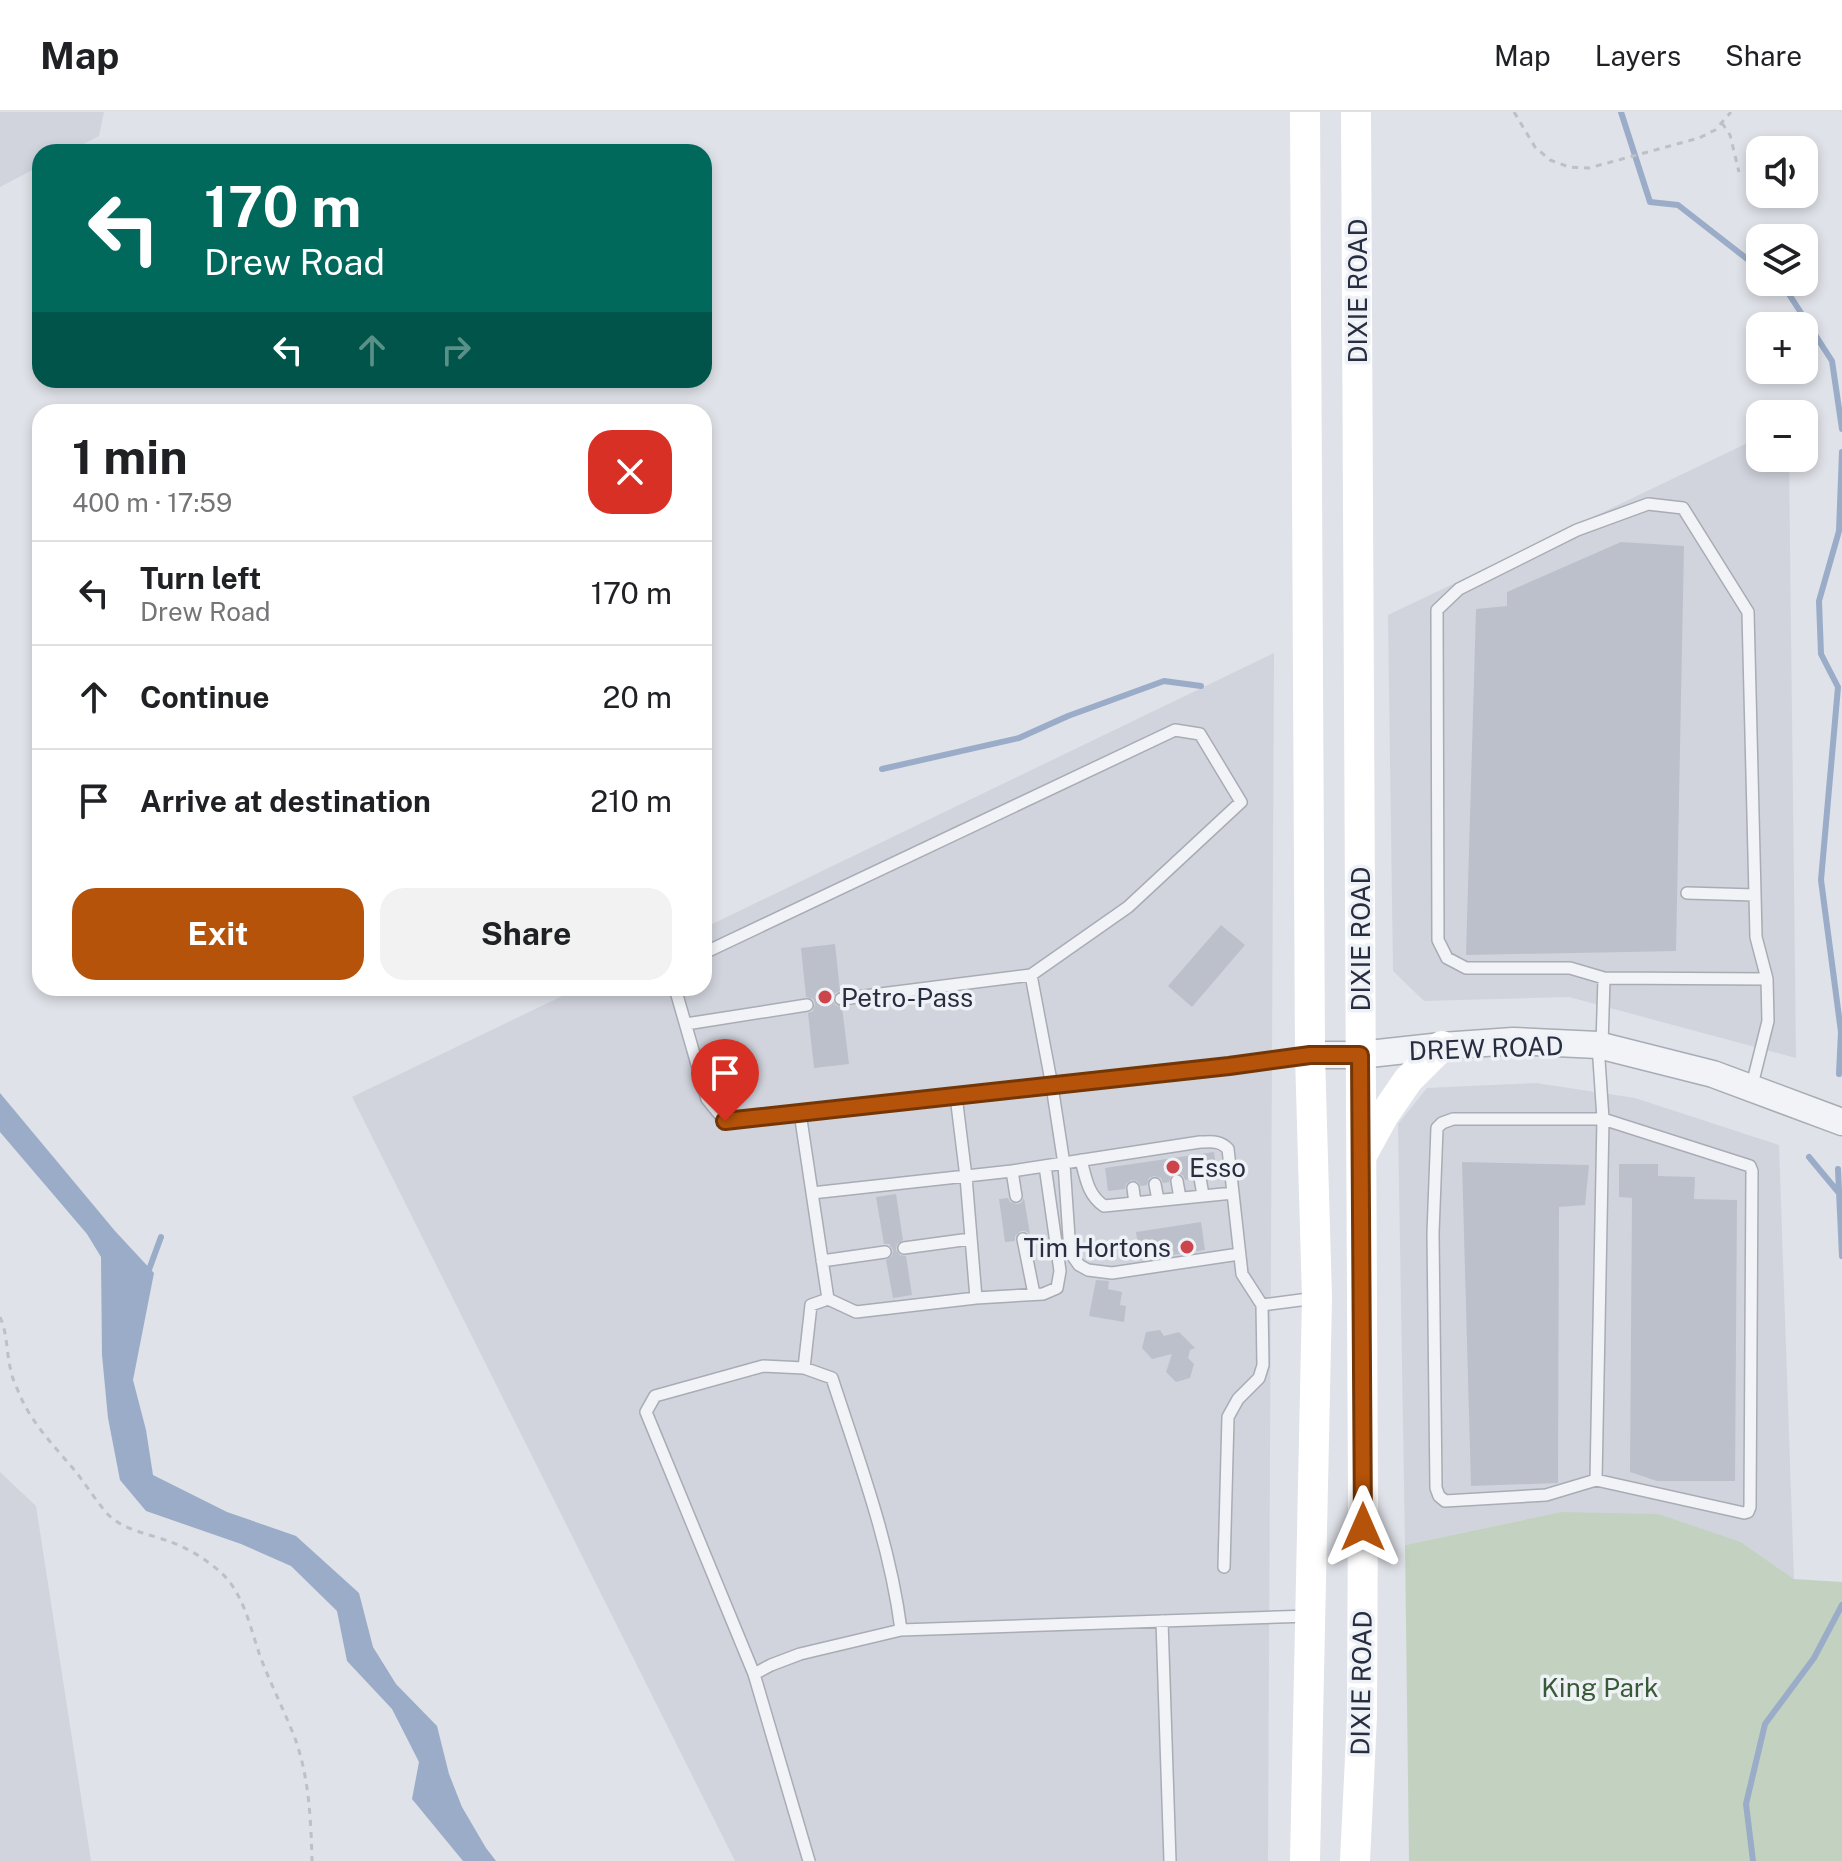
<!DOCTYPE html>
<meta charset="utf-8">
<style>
:root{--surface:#fff;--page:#f2f2f2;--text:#202124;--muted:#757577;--line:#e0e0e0;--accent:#b45309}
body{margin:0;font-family:"Public Sans",sans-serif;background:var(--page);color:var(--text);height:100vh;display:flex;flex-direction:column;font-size:30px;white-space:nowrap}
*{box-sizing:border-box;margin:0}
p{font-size:26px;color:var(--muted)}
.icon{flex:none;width:44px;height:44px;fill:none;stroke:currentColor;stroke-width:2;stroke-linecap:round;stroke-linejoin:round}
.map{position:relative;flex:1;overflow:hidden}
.side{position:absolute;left:32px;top:292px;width:680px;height:592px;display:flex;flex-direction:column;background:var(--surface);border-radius:24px;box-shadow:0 4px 12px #0003}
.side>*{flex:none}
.hud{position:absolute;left:32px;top:32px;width:680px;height:244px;border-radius:24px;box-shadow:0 4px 12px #0003;background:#00695c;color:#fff;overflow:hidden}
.tools{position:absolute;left:1746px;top:24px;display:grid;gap:16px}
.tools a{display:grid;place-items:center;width:72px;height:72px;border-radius:16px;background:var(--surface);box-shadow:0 4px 12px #0003;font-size:40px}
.pin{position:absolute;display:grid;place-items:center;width:68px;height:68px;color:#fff;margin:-82px -34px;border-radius:50% 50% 50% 0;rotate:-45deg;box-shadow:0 0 8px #0007}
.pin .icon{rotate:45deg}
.me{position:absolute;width:88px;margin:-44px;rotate:0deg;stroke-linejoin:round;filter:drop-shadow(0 0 6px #0008)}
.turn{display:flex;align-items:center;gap:28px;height:168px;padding:0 40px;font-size:36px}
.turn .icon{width:104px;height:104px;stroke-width:2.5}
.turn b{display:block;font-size:56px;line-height:68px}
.lanes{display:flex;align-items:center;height:76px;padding:0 40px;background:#0003;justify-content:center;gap:40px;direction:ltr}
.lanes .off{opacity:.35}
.round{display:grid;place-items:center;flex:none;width:84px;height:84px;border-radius:24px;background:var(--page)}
.head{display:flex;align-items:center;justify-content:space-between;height:136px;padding:0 40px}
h1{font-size:48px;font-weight:700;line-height:60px}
.cta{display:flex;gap:16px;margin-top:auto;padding:16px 40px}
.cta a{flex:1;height:92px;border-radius:24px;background:var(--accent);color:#fff;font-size:32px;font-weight:700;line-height:92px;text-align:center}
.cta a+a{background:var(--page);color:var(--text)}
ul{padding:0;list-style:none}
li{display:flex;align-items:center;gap:24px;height:104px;padding:0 40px;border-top:2px solid var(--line)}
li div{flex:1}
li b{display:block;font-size:30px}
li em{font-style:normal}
header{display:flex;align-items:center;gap:48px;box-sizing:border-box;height:112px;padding:0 40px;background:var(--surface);border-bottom:2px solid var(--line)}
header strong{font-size:38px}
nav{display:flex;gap:44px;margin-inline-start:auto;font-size:28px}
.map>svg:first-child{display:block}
</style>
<header>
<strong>Map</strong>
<nav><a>Map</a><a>Layers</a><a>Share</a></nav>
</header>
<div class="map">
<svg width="1842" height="1749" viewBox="0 0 1842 1749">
<rect width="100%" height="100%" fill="#dfe2e8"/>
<path fill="#d1d4dd" d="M0 0H104L99 24 68 40H40V54L0 75Z
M1760 325V346H1789L1796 946 1569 885 1424 889 1393 859 1388 503Z
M1274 541 1268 1749H735L352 985 579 876H704V816Z
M1536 971 1635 986 1779 1033 1794 1467 1741 1430 1561 1400 1405 1433 1398 1012 1427 976Z
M0 1360 36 1394 91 1749H0Z"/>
<path fill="#c3d2c0" d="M1561 1400 1658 1402 1741 1430 1794 1467 1842 1470V1749H1409L1405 1433Z"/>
<path fill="#9aacc8" d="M0 981 115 1119 154 1161 133 1268 146 1318 153 1363 227 1400 296 1424 359 1481 373 1535 396 1572 437 1614 449 1662 462 1695 486 1736 496 1749H463L412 1687 419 1650 392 1597 347 1549 337 1499 291 1454 241 1432 146 1399 120 1368 108 1306 102 1243 101 1145 87 1122 0 1020Z"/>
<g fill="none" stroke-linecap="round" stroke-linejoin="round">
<path stroke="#9aacc8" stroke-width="6" d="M1621 0 1650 90 1678 93 1760 157
M1777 170 1785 176 1832 249 1842 317
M882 657 1019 626 1068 604 1164 569 1201 574
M1839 962 1841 920 1821 768 1838 575 1821 542 1819 489 1839 419 1842 340
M1809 1045 1839 1081
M1838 1057 1842 1144
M147 1163 161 1125
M1753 1749 1746 1692 1765 1612 1814 1546 1842 1493"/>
</g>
<path fill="#bcc0cb" d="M1621 430 1684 434 1676 839 1466 843 1476 497 1507 494V480Z
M1221 813 1245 833 1192 895 1168 874Z
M835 832 840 879 835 881 833 887 835 893 842 895 849 952 814 956 808 901 813 899 815 892 813 887 806 885 801 836Z
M1214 1040 1217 1063 1208 1064 1206 1060 1199 1058 1194 1060 1192 1067 1185 1068 1183 1063 1176 1061 1171 1063 1169 1070 1163 1071 1161 1066 1154 1064 1149 1066 1147 1073 1141 1074 1137 1069 1131 1068 1126 1072 1125 1077 1108 1079 1105 1056Z
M1462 1050 1589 1053 1585 1093 1559 1095 1558 1371 1471 1374Z
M1619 1052H1658V1064L1695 1065 1694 1087 1737 1088 1735 1369H1657L1630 1360 1632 1086 1619 1085Z
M896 1082 903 1128 897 1132 896 1138 900 1143 906 1144 912 1183 893 1186 886 1148 892 1144 893 1138 889 1132H884L876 1085Z
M1008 1086 1010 1090 1017 1092 1021 1091 1024 1086 1030 1122 1025 1119H1021L1015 1124V1129L1005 1130 999 1087Z
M1201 1110 1205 1138 1140 1148 1136 1120Z
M1096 1168 1109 1169 1108 1177 1122 1180 1120 1193 1126 1194 1124 1210 1089 1204Z
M1160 1218 1164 1224 1179 1220 1195 1236 1190 1238 1188 1246 1194 1252 1190 1266 1176 1270 1166 1260 1172 1242 1152 1247 1142 1236 1146 1220Z"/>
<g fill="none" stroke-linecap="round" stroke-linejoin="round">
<g stroke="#a8acb5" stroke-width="14">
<path id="service" d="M1687 781 1755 783 1756 825 1767 867
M704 841 1175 618 1200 622 1241 690 1128 795 1031 863 1052 974 1064 1052 1070 1140 1079 1153 1088 1158 1112 1161 1239 1142
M1604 866 1570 856H1466L1447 846 1438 828 1437 498 1459 477 1577 418 1648 392 1683 396 1748 500 1755 783
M675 876 707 987 725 1009 1229 954 1309 943
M841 887 1031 863
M686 912 807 893
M1602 933 1604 866 1767 867 1768 909 1751 977
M800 1001 828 1187 856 1200 976 1186 966 1065 956 984
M1081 1048C1086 1067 1088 1083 1104 1094L1233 1081 1242 1162 1262 1193 1316 1186
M1012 1059 1016 1084
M1200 1066 1203 1083
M1177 1069 1180 1086
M1155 1072 1158 1088
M1133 1076 1135 1091
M812 1081 1012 1059 1200 1030C1211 1030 1220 1028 1228 1037L1233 1081
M1023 1127 1034 1182
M904 1136 970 1127
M822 1149 885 1140
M976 1186 1043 1182 1057 1176 1060 1159 1045 1054
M804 1256 811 1193 828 1187
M1596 1368 1603 1007H1453L1442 1011 1437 1016 1433 1121 1436 1376 1439 1384 1445 1389 1546 1383 1596 1368 1744 1401 1748 1400 1750 1395 1752 1059 1750 1054 1603 1007 1598 933
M1224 1455 1228 1305 1238 1287 1259 1266 1263 1253 1262 1193
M1162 1509 1170 1749
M754 1562 646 1300 655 1284 763 1254 804 1256 832 1266C859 1349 890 1431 901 1518
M809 1749 754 1562 771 1553 800 1542 901 1518 1310 1504"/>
</g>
<g stroke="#a8acb5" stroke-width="29">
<path id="tertiary" d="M1310 943H1360L1442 934 1513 929 1598 933 1713 962 1842 1010"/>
</g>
<path stroke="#bdc0c6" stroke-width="3" stroke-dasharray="6 6" stroke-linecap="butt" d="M1514 0 1535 35 1550 48 1569 55 1589 56 1699 26 1715 18 1731 0
M1722 11 1730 23 1739 60
M0 1205C8 1223 6 1240 11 1259 12 1266 16 1274 19 1281 31 1311 56 1336 76 1360 86 1373 95 1387 105 1399 120 1418 150 1422 171 1430 187 1436 204 1446 218 1458 243 1478 250 1515 260 1544 271 1573 285 1600 296 1629 309 1667 311 1708 312 1749"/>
<use href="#service" stroke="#f1f3f6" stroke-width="11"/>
<use href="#tertiary" stroke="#f1f3f6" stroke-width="26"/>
<path stroke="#fff" stroke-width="30" d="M1305 0 1310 943 1317 1186 1305 1749
M1362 1043 1384 1003 1408 968 1442 934
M1355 1749 1362 1604 1363 1384 1356 0"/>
</g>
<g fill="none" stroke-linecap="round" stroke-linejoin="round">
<g stroke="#753606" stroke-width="20">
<path id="route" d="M725 1009 1229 954 1310 943H1360L1363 1415"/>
</g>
<use href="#route" stroke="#b45309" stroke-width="14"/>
</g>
<g fill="#cc454c" stroke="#eef1f6" stroke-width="3">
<circle cx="825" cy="885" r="8"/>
<circle cx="1173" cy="1055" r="8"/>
<circle cx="1187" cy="1135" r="8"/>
</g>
<g text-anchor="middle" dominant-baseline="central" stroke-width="7" stroke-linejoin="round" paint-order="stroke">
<g font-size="26" fill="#282e3f" stroke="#eef1f6">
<text transform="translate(1357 179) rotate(-90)">DIXIE ROAD</text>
<text transform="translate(1360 827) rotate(-90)">DIXIE ROAD</text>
<text transform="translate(1486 936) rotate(-2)">DREW ROAD</text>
<text transform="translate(1361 1571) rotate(-89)">DIXIE ROAD</text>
</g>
<g font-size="26" fill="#282e3f" stroke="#eef1f6" text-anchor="start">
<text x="841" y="885">Petro-Pass</text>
<text x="1189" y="1055">Esso</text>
<text x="1171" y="1135" text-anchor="end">Tim Hortons</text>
</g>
<g font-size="26" fill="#395a36" stroke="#eef1f6">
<text x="1600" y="1575">King Park</text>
</g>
</g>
</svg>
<div class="tools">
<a><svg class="icon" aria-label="sound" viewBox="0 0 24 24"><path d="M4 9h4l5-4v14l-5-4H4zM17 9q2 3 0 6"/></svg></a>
<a><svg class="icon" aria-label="layers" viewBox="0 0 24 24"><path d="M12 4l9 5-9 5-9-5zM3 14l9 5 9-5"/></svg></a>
<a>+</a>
<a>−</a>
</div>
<div class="pin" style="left:725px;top:1009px;background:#d93025"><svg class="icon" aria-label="arrive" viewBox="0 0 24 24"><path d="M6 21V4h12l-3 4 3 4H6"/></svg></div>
<svg class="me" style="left:1363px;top:1415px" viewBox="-20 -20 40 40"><path d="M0-17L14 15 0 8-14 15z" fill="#b45309" stroke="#fff" stroke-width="4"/></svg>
<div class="hud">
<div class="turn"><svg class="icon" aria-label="left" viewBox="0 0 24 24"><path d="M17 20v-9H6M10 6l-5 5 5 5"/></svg><div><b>170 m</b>Drew Road</div></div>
<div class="lanes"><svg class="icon" aria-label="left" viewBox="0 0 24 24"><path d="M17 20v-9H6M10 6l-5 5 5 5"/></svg><svg class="icon off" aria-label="ahead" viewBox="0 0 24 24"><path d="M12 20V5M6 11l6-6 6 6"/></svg><svg class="icon off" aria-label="right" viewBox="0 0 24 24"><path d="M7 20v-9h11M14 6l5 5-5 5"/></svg></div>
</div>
<section class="side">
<div class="head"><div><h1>1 min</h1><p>400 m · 17:59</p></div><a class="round" style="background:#d93025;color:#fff"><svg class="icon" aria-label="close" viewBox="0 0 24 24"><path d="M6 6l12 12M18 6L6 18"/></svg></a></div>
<ul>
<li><svg class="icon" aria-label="left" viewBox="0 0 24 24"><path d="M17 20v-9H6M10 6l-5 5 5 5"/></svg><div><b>Turn left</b><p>Drew Road</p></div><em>170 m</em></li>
<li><svg class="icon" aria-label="ahead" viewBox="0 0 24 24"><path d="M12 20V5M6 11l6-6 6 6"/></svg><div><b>Continue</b></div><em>20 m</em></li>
<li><svg class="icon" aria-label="arrive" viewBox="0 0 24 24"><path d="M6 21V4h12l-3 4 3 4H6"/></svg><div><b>Arrive at destination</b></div><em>210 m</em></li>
</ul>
<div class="cta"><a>Exit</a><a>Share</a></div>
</section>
</div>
